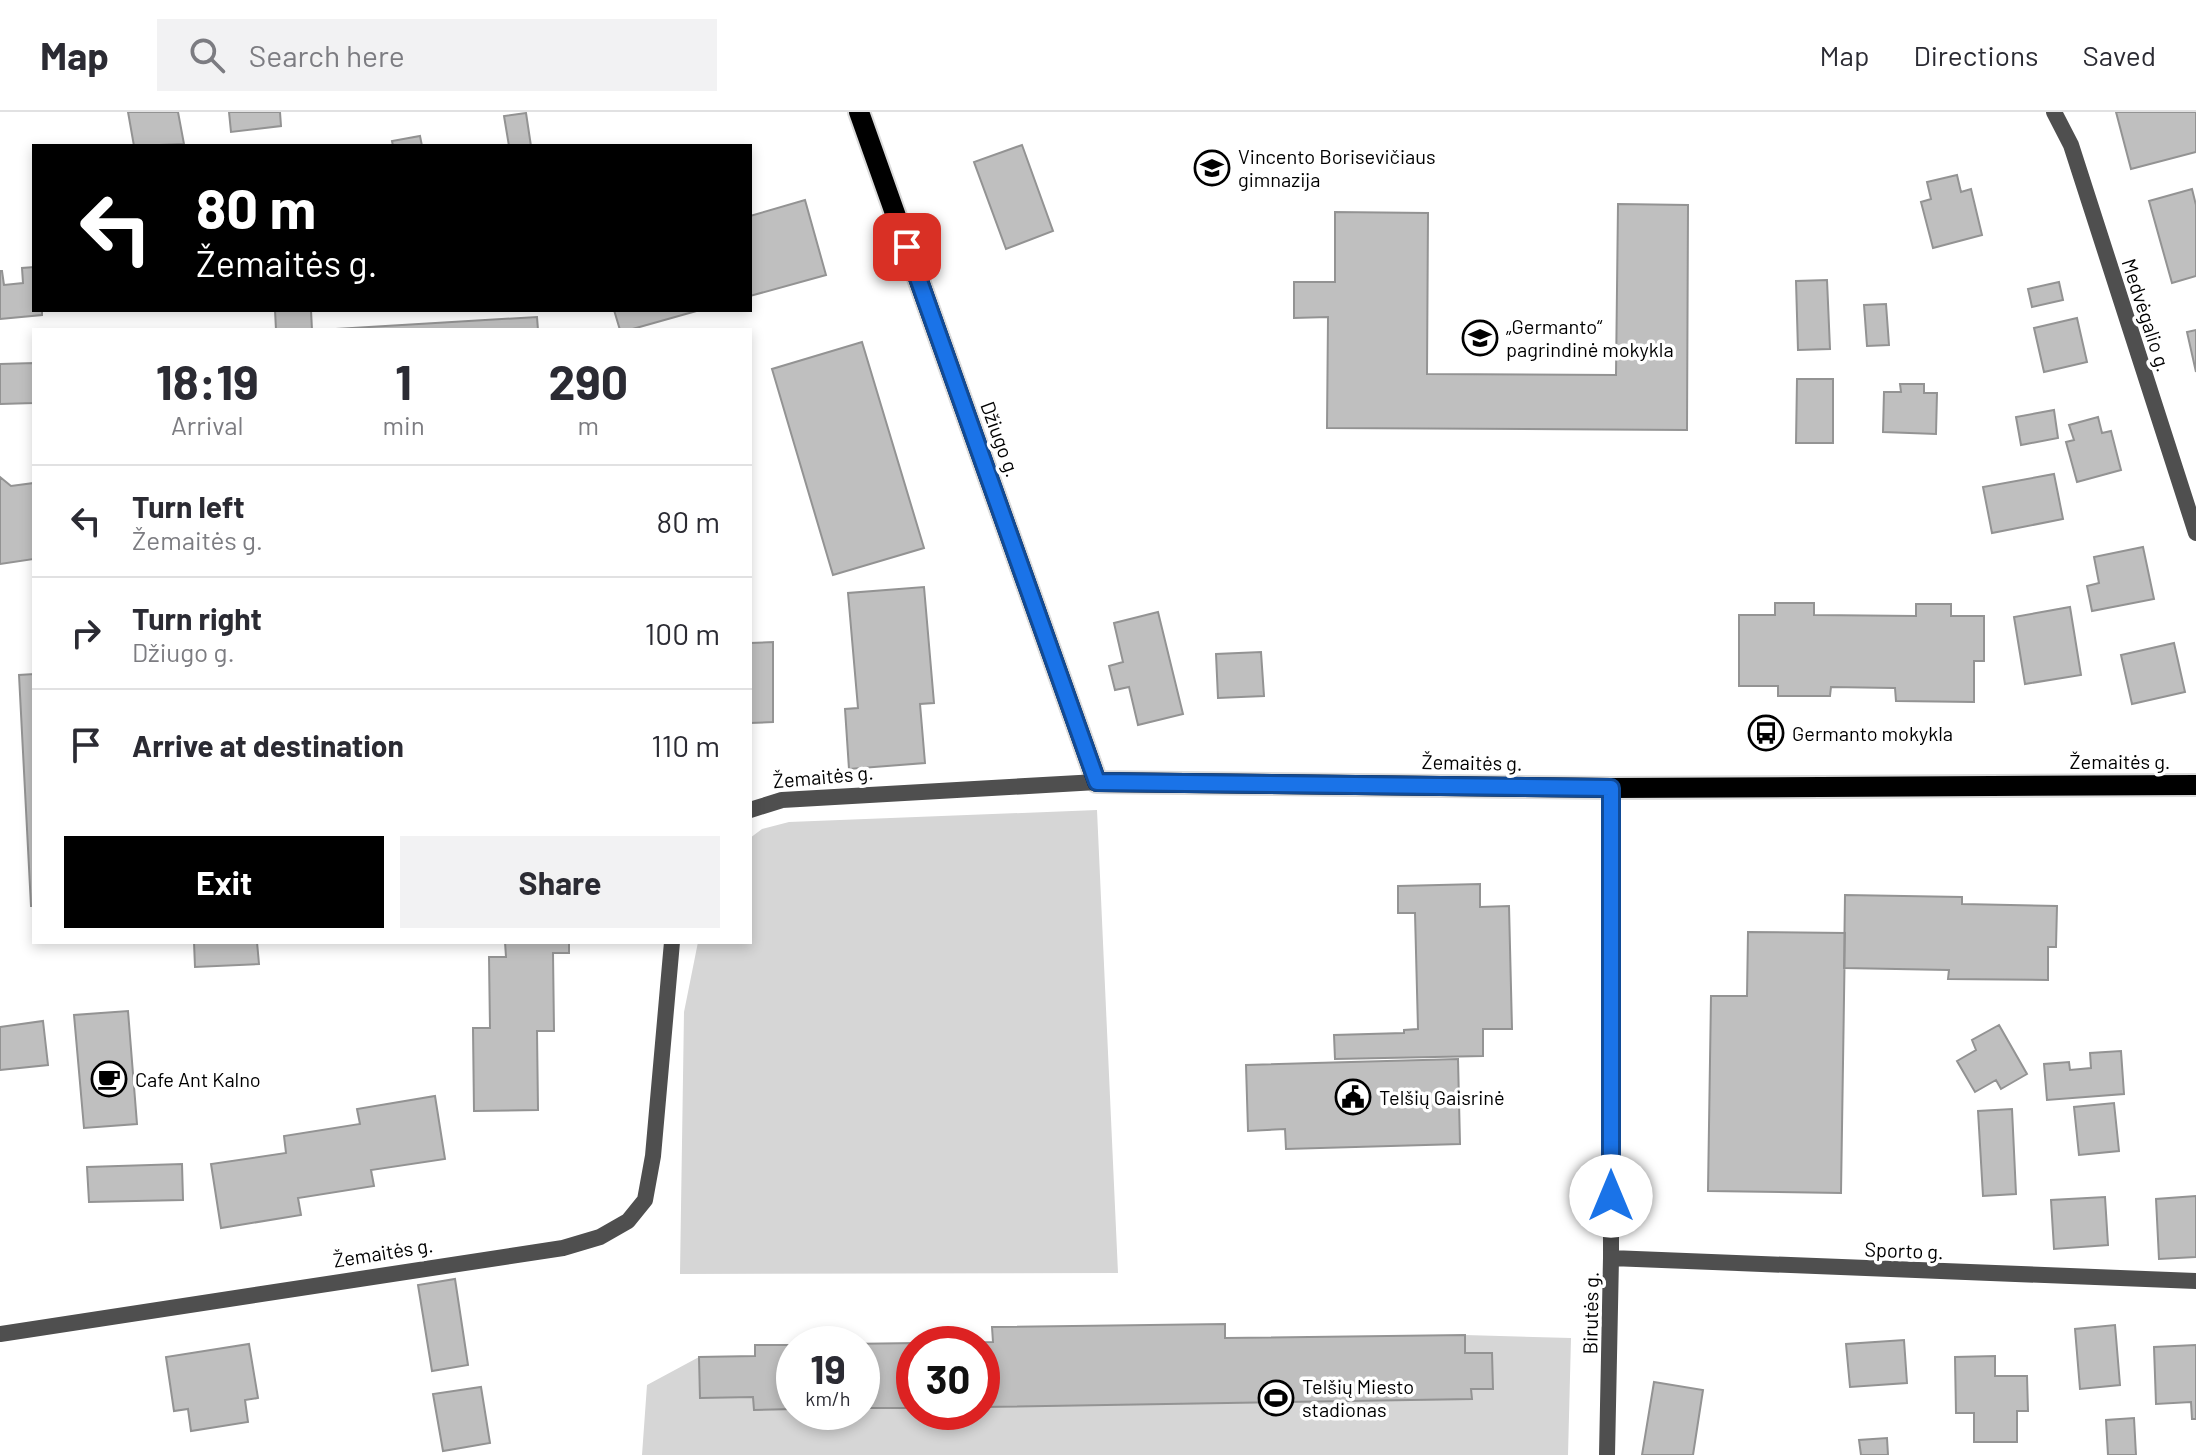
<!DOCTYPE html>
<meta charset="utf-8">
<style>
:root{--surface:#fff;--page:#f2f2f3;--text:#2b2b33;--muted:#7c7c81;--line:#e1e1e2;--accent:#000}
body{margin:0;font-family:Barlow,sans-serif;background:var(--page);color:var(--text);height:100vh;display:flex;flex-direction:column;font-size:30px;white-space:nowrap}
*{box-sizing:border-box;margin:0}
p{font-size:26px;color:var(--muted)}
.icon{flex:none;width:44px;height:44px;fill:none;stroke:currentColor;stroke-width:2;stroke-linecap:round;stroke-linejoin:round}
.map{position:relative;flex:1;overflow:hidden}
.details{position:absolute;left:32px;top:216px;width:720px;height:616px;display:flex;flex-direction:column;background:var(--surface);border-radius:0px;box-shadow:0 4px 12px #0003}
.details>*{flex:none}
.banner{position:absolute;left:32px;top:32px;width:720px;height:168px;border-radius:0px;box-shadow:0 4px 12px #0003;background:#000;color:#fff;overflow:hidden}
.speed{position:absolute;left:776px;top:1214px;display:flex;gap:16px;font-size:40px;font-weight:700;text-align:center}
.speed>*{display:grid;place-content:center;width:104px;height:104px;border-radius:50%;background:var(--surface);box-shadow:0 4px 12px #0003;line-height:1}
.speed small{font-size:20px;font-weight:400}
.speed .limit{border:12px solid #d22;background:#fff;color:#111}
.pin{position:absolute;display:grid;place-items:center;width:68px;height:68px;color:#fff;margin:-34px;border-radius:16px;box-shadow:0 4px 12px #0006}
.me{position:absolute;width:88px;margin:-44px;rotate:0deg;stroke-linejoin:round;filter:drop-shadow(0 0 6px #0008)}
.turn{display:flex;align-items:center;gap:28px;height:168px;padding:0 32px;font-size:36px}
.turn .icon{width:104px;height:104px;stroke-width:2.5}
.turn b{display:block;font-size:56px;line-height:68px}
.eta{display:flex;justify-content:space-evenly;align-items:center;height:136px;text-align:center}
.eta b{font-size:48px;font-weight:700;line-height:56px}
.primary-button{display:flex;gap:16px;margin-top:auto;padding:16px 32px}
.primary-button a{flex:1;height:92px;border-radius:0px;background:var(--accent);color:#fff;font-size:32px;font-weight:700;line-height:92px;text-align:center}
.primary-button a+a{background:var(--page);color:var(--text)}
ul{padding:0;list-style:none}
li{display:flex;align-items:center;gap:24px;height:112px;padding:0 32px;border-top:2px solid var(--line)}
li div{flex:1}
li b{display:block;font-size:30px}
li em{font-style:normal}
header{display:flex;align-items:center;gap:48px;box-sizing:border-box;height:112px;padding:0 40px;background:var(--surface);border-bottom:2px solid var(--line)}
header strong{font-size:38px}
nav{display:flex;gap:44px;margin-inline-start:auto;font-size:28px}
.search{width:560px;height:72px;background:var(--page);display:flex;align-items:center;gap:20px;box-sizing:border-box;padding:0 28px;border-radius:0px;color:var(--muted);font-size:30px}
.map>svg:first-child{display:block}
</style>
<header>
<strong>Map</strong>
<div class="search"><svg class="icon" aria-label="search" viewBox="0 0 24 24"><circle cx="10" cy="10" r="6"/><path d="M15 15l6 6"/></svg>Search here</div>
<nav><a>Map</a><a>Directions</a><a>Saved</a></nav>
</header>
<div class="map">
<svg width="2196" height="1343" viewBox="0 0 2196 1343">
<rect width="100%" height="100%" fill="#fff"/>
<path fill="#d6d6d6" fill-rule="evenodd" d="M1097 698 1118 1161 680 1162 684 900 698 830H750V726L762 717 789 710Z
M992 1215 1225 1226 1465 1223 1571 1226 1568 1343H642L647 1273 699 1245 754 1244 755 1233H794V1300H862V1232H844L992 1230ZM914 1232H982V1300H914Z"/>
<path fill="#bfbfbf" stroke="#939393" stroke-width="2" d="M128 0H178L184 32 134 34Z
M229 0H280L281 14 231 20Z
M2116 0H2196V40L2131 57Z
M526 1 531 34H509L504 4Z
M420 24 422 34H393L392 29Z
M1022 33 1053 119 1006 137 974 50Z
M1957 63 1961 80 1971 77 1982 123 1933 136 1921 90 1931 87 1927 70Z
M2192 77 2196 93V164L2172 171 2149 89Z
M805 88 826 163 750 184V104Z
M1618 92 1688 93 1687 318 1327 316 1328 205 1294 206V170H1335V100L1428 101 1427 262 1616 263Z
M34 155V198H42V203L0 207V159H2L4 173 23 171 22 156Z
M1827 168 1830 237 1798 238 1796 169Z
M2059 170 2063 188 2032 195 2028 177Z
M1886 192 1889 233 1867 234 1864 193Z
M275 198H311L312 218H276Z
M614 198H700L629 218H620Z
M537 205 538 218H319Z
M2077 206 2087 250 2044 260 2034 216Z
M2196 218V260L2187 220Z
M862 230 924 436 833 463 772 257Z
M34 251V291L0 292V252Z
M1797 267H1833V331H1796Z
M1900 272H1924V281H1937L1936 322 1883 320 1884 280H1901Z
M2054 298 2058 326 2021 333 2016 305Z
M2098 305 2102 321 2111 319 2121 358 2077 370 2066 330 2074 328 2069 313Z
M2054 362 2063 407 1992 421 1983 375Z
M0 365 11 374 34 371V447L0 452Z
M2143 435 2154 487 2092 499 2087 474 2099 471 2094 445Z
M924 475 934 591 920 592 925 651 849 657 845 597 858 596 848 481Z
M1775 491H1814V503L1916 504V492H1951V504H1984V549H1974V590L1896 589 1895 576 1831 575 1830 584H1778V574H1739V503H1775Z
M2070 495 2081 563 2025 572 2014 505Z
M1158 500 1183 602 1138 613 1129 575 1115 578 1109 554 1123 550 1114 511Z
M773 530V610L750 611V531Z
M2174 531 2185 580 2132 592 2121 543Z
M1261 540 1264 584 1218 586 1216 542Z
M34 562V794H31L19 563Z
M1480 772V795L1509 794 1512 917H1483V944L1335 947 1334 923 1404 921V918L1418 917 1415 801H1398V774Z
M1845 783 1962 785V792L2057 794 2056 835H2048V868L1948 867 1949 858 1844 856Z
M1748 820 1845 821 1841 1081 1708 1079 1711 884H1747Z
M194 830H257L259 852 195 855Z
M505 830H569V841H553L554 919H537L538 998 474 999 473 916H490L489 845H506Z
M128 899 137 1012 84 1016 74 903Z
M43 909 48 953 0 958V915Z
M1999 913 2027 962 2001 977 1996 968 1975 980 1957 949 1976 938 1972 928Z
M2121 939 2124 982 2047 988 2044 952 2069 950 2070 958 2091 956 2090 941Z
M1458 947 1460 1032 1286 1037 1285 1017 1248 1019 1246 953Z
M435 984 445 1047 371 1058 374 1074 298 1086 301 1103 221 1116 211 1052 286 1041 284 1024 360 1012 357 997Z
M2114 991 2119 1039 2079 1043 2074 995Z
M2012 997 2016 1082 1983 1084 1978 999Z
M182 1052 183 1088 89 1090 87 1055Z
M2196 1084V1145L2159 1147 2156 1087Z
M2105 1085 2108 1133 2054 1137 2051 1088Z
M455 1167 468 1253 432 1259 418 1173Z
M1225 1212V1226L1465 1223V1241H1492L1493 1277H1471L1472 1287 982 1295V1232H914V1296H862V1232H844L993 1230 992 1215Z
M2115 1213 2120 1273 2080 1277 2075 1217Z
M1904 1228 1907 1271 1850 1275 1846 1232Z
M249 1232 258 1286 245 1288 248 1310 191 1319 188 1297 174 1299 166 1245Z
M755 1233H794V1297L754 1298 753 1285 700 1286 699 1245 755 1244Z
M2196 1233V1307H2192L2191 1290 2156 1292 2154 1235Z
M1995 1244V1264H2027L2028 1299H2017V1330H1974V1301H1956L1955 1245Z
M1654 1270 1703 1278 1693 1343H1642Z
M481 1275 490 1331 443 1339 433 1282Z
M2134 1306 2136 1343H2108L2106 1308Z
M1887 1326 1888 1343H1861L1859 1328Z"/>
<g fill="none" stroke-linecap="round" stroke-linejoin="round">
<g stroke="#dbdbdb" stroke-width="24">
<path id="primary" d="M859 0 1097 670 1611 676 2196 673"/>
</g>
<path stroke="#4f4f4f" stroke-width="16" d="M2054 0 2071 33 2196 421
M750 698 782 688 1097 670
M1611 1146 2196 1169
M0 1222 563 1136 600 1125 628 1109 645 1088 653 1044 672 830
M1607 1343 1611 1146V676"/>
<use href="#primary" stroke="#000" stroke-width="20"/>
</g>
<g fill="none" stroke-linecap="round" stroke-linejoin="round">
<g stroke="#114b97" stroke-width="20">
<path id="route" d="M907 135 1097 670 1611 676V1084"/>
</g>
<use href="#route" stroke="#1a73e8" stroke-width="14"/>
</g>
<defs>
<g id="school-ring" transform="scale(1.8)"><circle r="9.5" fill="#fff" stroke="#000" stroke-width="1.5"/><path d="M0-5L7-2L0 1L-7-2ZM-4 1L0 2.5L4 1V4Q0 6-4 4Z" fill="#000"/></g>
<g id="bus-ring" transform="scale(1.8)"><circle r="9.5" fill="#fff" stroke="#000" stroke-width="1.5"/><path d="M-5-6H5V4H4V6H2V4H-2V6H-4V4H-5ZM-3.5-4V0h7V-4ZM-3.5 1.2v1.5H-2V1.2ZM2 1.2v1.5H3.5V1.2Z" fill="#000"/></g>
<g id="cafe-ring" transform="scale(1.8)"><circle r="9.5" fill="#fff" stroke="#000" stroke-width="1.5"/><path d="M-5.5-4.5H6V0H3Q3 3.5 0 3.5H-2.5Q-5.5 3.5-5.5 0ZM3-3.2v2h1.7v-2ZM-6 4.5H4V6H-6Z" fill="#000"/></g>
<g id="civic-ring" transform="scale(1.8)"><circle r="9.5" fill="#fff" stroke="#000" stroke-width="1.5"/><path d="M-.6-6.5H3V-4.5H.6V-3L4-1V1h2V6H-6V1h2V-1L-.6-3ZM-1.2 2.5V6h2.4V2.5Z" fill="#000"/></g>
<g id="stadium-ring" transform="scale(1.8)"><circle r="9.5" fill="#fff" stroke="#000" stroke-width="1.5"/><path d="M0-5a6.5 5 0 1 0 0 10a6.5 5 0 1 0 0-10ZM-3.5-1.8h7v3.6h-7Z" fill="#000"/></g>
</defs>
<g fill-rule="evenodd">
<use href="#school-ring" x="1212" y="56"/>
<use href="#school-ring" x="1480" y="226"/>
<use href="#bus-ring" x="1766" y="621"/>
<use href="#cafe-ring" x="109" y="967"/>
<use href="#civic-ring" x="1353" y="985"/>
<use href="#stadium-ring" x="1276" y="1286"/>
</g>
<g text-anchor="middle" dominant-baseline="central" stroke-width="7" stroke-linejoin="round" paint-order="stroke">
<g font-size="20" fill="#000" stroke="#fff" text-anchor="start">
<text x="1238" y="44">Vincento Borisevičiaus<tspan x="1238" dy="23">gimnazija</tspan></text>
<text x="1506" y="214">„Germanto“<tspan x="1506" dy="23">pagrindinė mokykla</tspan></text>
<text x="1792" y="621">Germanto mokykla</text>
<text x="135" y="967">Cafe Ant Kalno</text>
<text x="1379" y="985">Telšių Gaisrinė</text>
<text x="1302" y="1274">Telšių Miesto<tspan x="1302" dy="23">stadionas</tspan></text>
</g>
<g font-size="20" fill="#000" stroke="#fff">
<text transform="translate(2147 203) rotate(72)">Medvėgalio g.</text>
<text transform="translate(1001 327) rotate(70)">Džiugo g.</text>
<text x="2120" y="649">Žemaitės g.</text>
<text transform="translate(1472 650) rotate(1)">Žemaitės g.</text>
<text transform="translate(823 664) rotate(-5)">Žemaitės g.</text>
<text transform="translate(1904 1138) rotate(2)">Sporto g.</text>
<text transform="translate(383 1140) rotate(-9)">Žemaitės g.</text>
<text transform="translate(1590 1201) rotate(-89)">Birutės g.</text>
</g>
</g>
</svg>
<div class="speed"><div>19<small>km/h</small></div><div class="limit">30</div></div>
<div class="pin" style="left:907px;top:135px;background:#d93025"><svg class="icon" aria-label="arrive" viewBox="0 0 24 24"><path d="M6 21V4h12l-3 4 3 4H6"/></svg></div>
<svg class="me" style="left:1611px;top:1084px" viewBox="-20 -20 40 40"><circle r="19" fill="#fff"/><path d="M0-13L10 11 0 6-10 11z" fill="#1a73e8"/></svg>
<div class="banner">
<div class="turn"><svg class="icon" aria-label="left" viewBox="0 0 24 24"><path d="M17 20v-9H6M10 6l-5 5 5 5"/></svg><div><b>80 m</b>Žemaitės g.</div></div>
</div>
<section class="details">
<div class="eta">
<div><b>18:19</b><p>Arrival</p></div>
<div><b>1</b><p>min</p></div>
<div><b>290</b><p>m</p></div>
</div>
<ul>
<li><svg class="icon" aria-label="left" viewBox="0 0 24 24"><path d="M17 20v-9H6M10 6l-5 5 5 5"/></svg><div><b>Turn left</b><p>Žemaitės g.</p></div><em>80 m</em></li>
<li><svg class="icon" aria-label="right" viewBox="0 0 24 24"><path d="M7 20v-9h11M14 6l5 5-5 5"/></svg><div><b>Turn right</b><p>Džiugo g.</p></div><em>100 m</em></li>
<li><svg class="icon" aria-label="arrive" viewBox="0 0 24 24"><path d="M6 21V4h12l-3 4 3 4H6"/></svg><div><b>Arrive at destination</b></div><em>110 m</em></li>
</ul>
<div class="primary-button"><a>Exit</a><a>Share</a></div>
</section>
</div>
